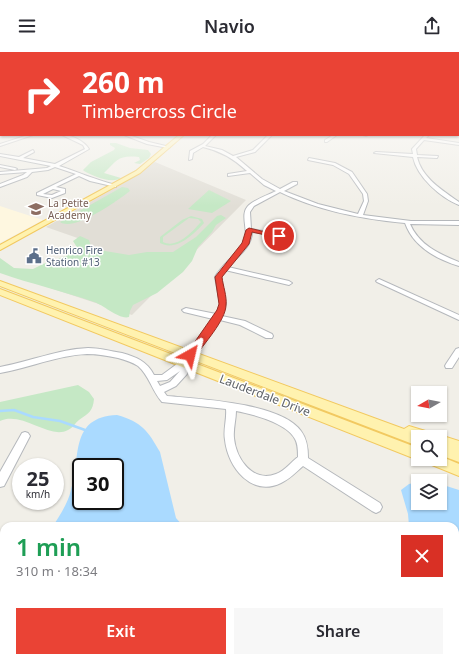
<!DOCTYPE html>
<meta charset="utf-8">
<style>
:root{--surface:#fff;--page:#f7f7f7;--text:#2b2b33;--muted:#7c7c81;--accent:#ea4335}
body{margin:0;font-family:"Noto Sans",sans-serif;background:var(--page);color:var(--text);height:100vh;display:flex;flex-direction:column;font-size:15px;white-space:nowrap}
*{box-sizing:border-box;margin:0}
p{font-size:13px;color:var(--muted)}
.icon{flex:none;width:22px;height:22px;fill:none;stroke:currentColor;stroke-width:2;stroke-linecap:round;stroke-linejoin:round}
.map{position:relative;flex:1;overflow:hidden}
.side{position:absolute;left:0px;top:470px;width:459px;height:140px;display:flex;flex-direction:column;background:var(--surface);border-radius:12px 12px 0 0;box-shadow:0 1px 3px #0004}
.side>*{flex:none}
.top-card{position:absolute;left:0px;top:0px;width:459px;height:84px;box-shadow:0 1px 3px #0004;background:#ea4335;color:#fff;overflow:hidden}
.needle{width:26px;rotate:261deg}
.fabs{position:absolute;left:411px;top:334px;display:grid;gap:8px}
.fabs a{display:grid;place-items:center;width:36px;height:36px;border-radius:0px;background:var(--surface);box-shadow:0 1px 3px #0004;font-size:20px}
.speed{position:absolute;left:12px;top:406px;display:flex;gap:8px;font-size:20px;font-weight:700;text-align:center}
.speed>*{display:grid;place-content:center;width:52px;height:52px;border-radius:50%;background:var(--surface);box-shadow:0 1px 3px #0004;line-height:1}
.speed small{font-size:10px;font-weight:400}
.speed .limit{border:2px solid #111;border-radius:6px;background:#fff;color:#111}
.pin{position:absolute;display:grid;place-items:center;width:34px;height:34px;color:#fff;margin:-17px;border:2px solid #fff;border-radius:50%;box-shadow:0 1px 4px #0007}
.me{position:absolute;width:44px;margin:-22px;rotate:37deg;stroke-linejoin:round;filter:drop-shadow(0 0 3px #0008)}
.turn{display:flex;align-items:center;gap:14px;height:84px;padding:0 16px;font-size:18px}
.turn .icon{width:52px;height:52px;stroke-width:2.5}
.turn b{display:block;font-size:28px;line-height:34px}
.round{display:grid;place-items:center;flex:none;width:42px;height:42px;border-radius:0px;background:var(--page)}
.summary{display:flex;align-items:center;justify-content:space-between;height:68px;padding:0 16px}
h1{font-size:24px;font-weight:600;line-height:30px;color:#1e9e55}
.primary-button{display:flex;gap:8px;margin-top:auto;padding:8px 16px}
.primary-button a{flex:1;height:46px;border-radius:0px;background:var(--accent);color:#fff;font-size:16px;font-weight:600;line-height:46px;text-align:center}
.primary-button a+a{background:var(--page);color:var(--text)}
header{display:flex;justify-content:space-between;align-items:center;height:52px;padding:0 16px;background:var(--surface);font-size:18px;font-weight:600}
.map>svg:first-child{display:block}
</style>
<header><svg class="icon" aria-label="menu" viewBox="0 0 24 24"><path d="M4 6h16M4 12h16M4 18h16"/></svg>Navio<svg class="icon" aria-label="share" viewBox="0 0 24 24"><path d="M12 15V3M7 8l5-5 5 5M5 13v7h14v-7"/></svg></header>
<div class="map">
<svg width="459" height="610" viewBox="0 0 459 610">
<rect width="100%" height="100%" fill="#f1efe8"/>
<path fill="#fef7e0" d="M0 154 12 158 43 168 0 191Z"/>
<path fill="#e1ded6" d="M155 110 246 148 132 263 29 229 89 190 46 175 129 128Z"/>
<path fill="#c5e8c5" fill-rule="evenodd" d="M110 91H116L130 96 148 98 151 102 149 106 140 112 134 111 140 108 139 105C119 103 118 107 104 121L121 126C111 132 93 124 84 119L83 118 91 110 114 98 115 96 110 93Z
M122 135 128 136 130 139C117 149 74 180 60 170Z
M209 138 231 149 212 161 188 157Z
M221 163 226 166 216 173 212 180 198 195 192 209 183 220 157 241 133 253 130 259 129 265C119 268 104 253 94 250 63 239 31 232 0 221V206L14 216 33 217 43 212 66 204 78 197 73 189 80 184 89 188 91 194 99 198 129 203 147 200H173L196 185 217 164Z
M191 164 202 167 204 171C194 182 176 200 160 191V185L182 168ZM189 166 198 167 201 170C192 180 177 197 163 190V185Z
M78 333 89 340 94 347C93 359 89 361 79 368 75 371 73 376 68 378 49 388 23 359 0 369V350Z
M256 334 297 348 418 394V398Z"/>
<path fill="#aadaff" fill-rule="evenodd" d="M117 363C142 370 148 379 160 400L176 466 183 474H53C60 463 68 451 71 438 81 406 69 365 117 363ZM81 415H115V449H81Z
M418 430V451H440V432L459 438V610H425V606H455V474H409L408 462 401 438 409 432Z
M4 601V606H384L388 610H0V603Z"/>
<g fill="none" stroke-linecap="round" stroke-linejoin="round">
<path stroke="#aadaff" stroke-width="2.5" d="M0 359 14 358 33 365 60 369 85 378"/>
<g stroke="#b5b8bc" stroke-width="2">
<path id="minor" d="M0 69H1L0 72Z
M458 76H459V78H458Z
M28 83H33L0 94V92Z
M62 83C72 83 84 89 89 97L59 114C78 120 96 128 116 133V135L90 129 79 124 56 135 65 137V141L52 146 37 143V141L76 122 55 115 48 118 32 120 27 125 0 135V132L23 123 27 120 0 122V120L47 116 51 114 0 104V102L19 105 33 98 34 100 23 106 55 112 85 97 83 93ZM53 137 61 139 52 143 43 142Z
M124 83H129L149 90 170 95 168 96 147 92Z
M212 83H216L205 94 222 98 233 104 253 98 268 83H272L255 100 236 105 262 127 280 137 293 130H297V132L284 139 318 152 358 162 364 149 363 142 349 122 333 113 308 108 309 106 335 111 352 120 367 142 368 149 363 163 411 169H459V173L410 172C419 193 439 202 459 210V214C436 207 413 194 405 171 362 167 319 159 280 140L254 154 250 160 251 177 275 181 290 187 287 189 272 183 252 180C252 195 237 205 228 215L289 229 292 231 289 233 225 218 221 225 226 252 222 264 245 269 272 282 273 284 272 286H266L240 273 220 268 188 312 187 322 176 334 164 340 167 344C200 347 281 351 301 379 307 387 308 396 308 406L380 451 382 455 380 459 376 461 372 459 303 414C296 420 290 427 281 431 252 445 228 416 225 388 223 378 227 368 226 357L162 350C152 339 149 323 138 314 132 310 125 308 118 306 108 304 98 302 87 302 58 303 29 316 0 321V315C29 310 58 297 88 296 99 296 110 299 122 301 136 305 147 309 154 323H162L181 309 213 267 184 260 182 258 186 256 216 262 220 252 215 225C222 212 235 204 243 192 251 180 238 163 249 153 256 147 268 143 276 139L264 133 250 121 228 124V122L247 119C234 107 221 99 203 95L193 101 192 107 189 108 190 99 203 92ZM180 319 170 330 160 334 157 329 167 328ZM236 359C252 362 287 371 295 387 298 392 298 399 298 405 291 410 285 419 276 422 253 431 236 407 234 386 233 377 236 368 236 359Z
M333 83H337L327 90H325V88Z
M363 83H368L366 84Z
M425 83H429L426 86 459 91V93L424 88 416 97 417 103 438 104 437 106 417 105C422 126 442 138 459 150V153C441 146 417 125 413 105L374 101 376 100 413 102 412 97Z
M0 113 15 116 17 117 15 118 0 115Z
M379 227 459 263V268L377 230 376 229Z
M459 296V305L452 316H446L445 314 446 312 456 297Z
M25 380 28 381 30 384 4 434 0 435V420L22 381Z"/>
</g>
<g stroke="#f2c960" stroke-width="2">
<path id="major" d="M179 83H184L140 121 0 198V193L136 119Z
M0 229 404 377 409 374 432 381 434 385H418V394L0 234Z
M0 237 418 396V407H420L418 408 0 243Z
M440 383 459 389V410L440 403V385H436Z
M440 404 459 412V424L427 411 425 407H440Z"/>
</g>
<use href="#minor" fill="#fff" fill-rule="evenodd"/>
<use href="#major" fill="#fff2af" fill-rule="evenodd"/>
</g>
<linearGradient id="sky" x2="0" y2="1"><stop stop-color="#8fc3f1"/><stop offset="0.45" stop-color="#f9f8f5"/><stop offset="1" stop-color="#f9f8f5" stop-opacity="0"/></linearGradient>
<rect width="459" height="154" fill="url(#sky)"/>
<path fill="#ea4335" stroke="#982c22" d="M249 176 282 184 279 186 252 180 249 192 222 225C223 234 227 244 226 253 226 268 203 293 194 306H187V301L217 258 219 252 215 225 242 191 246 178Z"/>
<defs>
<g id="school-bare" transform="scale(1.2)"><path d="M0-5L7-2L0 1L-7-2ZM-4 1L0 2.5L4 1V4Q0 6-4 4Z" fill="#8d6e63" stroke="#fff" stroke-width="2.5" paint-order="stroke"/></g>
<g id="civic-bare" transform="scale(1.2)"><path d="M-.6-6.5H3V-4.5H.6V-3L4-1V1h2V6H-6V1h2V-1L-.6-3ZM-1.2 2.5V6h2.4V2.5Z" fill="#5c6f8a" stroke="#fff" stroke-width="2.5" paint-order="stroke"/></g>
</defs>
<g fill-rule="evenodd">
<use href="#school-bare" x="36" y="157"/>
<use href="#civic-bare" x="34" y="204"/>
</g>
<g text-anchor="middle" dominant-baseline="central" stroke-width="3" stroke-linejoin="round" paint-order="stroke">
<g font-size="10" fill="#785e54" stroke="#fff" text-anchor="start">
<text x="48" y="151">La Petite<tspan x="48" dy="12">Academy</tspan></text>
</g>
<g font-size="10" fill="#4e5e75" stroke="#fff" text-anchor="start">
<text x="46" y="198">Henrico Fire<tspan x="46" dy="12">Station #13</tspan></text>
</g>
<g font-size="12" fill="#5f6368" stroke="#fff">
<text transform="translate(265 343) rotate(21)">Lauderdale Drive</text>
</g>
</g>
</svg>
<div class="fabs">
<a><svg class="needle" viewBox="-14 -14 28 28"><path d="M0-13l5 13h-10z" fill="#e53935"/><path d="M0 13l5-13h-10z" fill="#7c7c81"/></svg></a>
<a><svg class="icon" aria-label="search" viewBox="0 0 24 24"><circle cx="10" cy="10" r="6"/><path d="M15 15l6 6"/></svg></a>
<a><svg class="icon" aria-label="layers" viewBox="0 0 24 24"><path d="M12 4l9 5-9 5-9-5zM3 14l9 5 9-5"/></svg></a>
</div>
<div class="speed"><div>25<small>km/h</small></div><div class="limit">30</div></div>
<div class="pin" style="left:279px;top:184px;background:#d93025"><svg class="icon" aria-label="arrive" viewBox="0 0 24 24"><path d="M6 21V4h12l-3 4 3 4H6"/></svg></div>
<svg class="me" style="left:190px;top:303px" viewBox="-20 -20 40 40"><path d="M0-17L14 15 0 8-14 15z" fill="#ea4335" stroke="#fff" stroke-width="4"/></svg>
<div class="top-card">
<div class="turn"><svg class="icon" aria-label="right" viewBox="0 0 24 24"><path d="M7 20v-9h11M14 6l5 5-5 5"/></svg><div><b>260 m</b>Timbercross Circle</div></div>
</div>
<section class="side">
<div class="summary"><div><h1>1 min</h1><p>310 m · 18:34</p></div><a class="round" style="background:#d93025;color:#fff"><svg class="icon" aria-label="close" viewBox="0 0 24 24"><path d="M6 6l12 12M18 6L6 18"/></svg></a></div>
<div class="primary-button"><a>Exit</a><a>Share</a></div>
</section>
</div>
